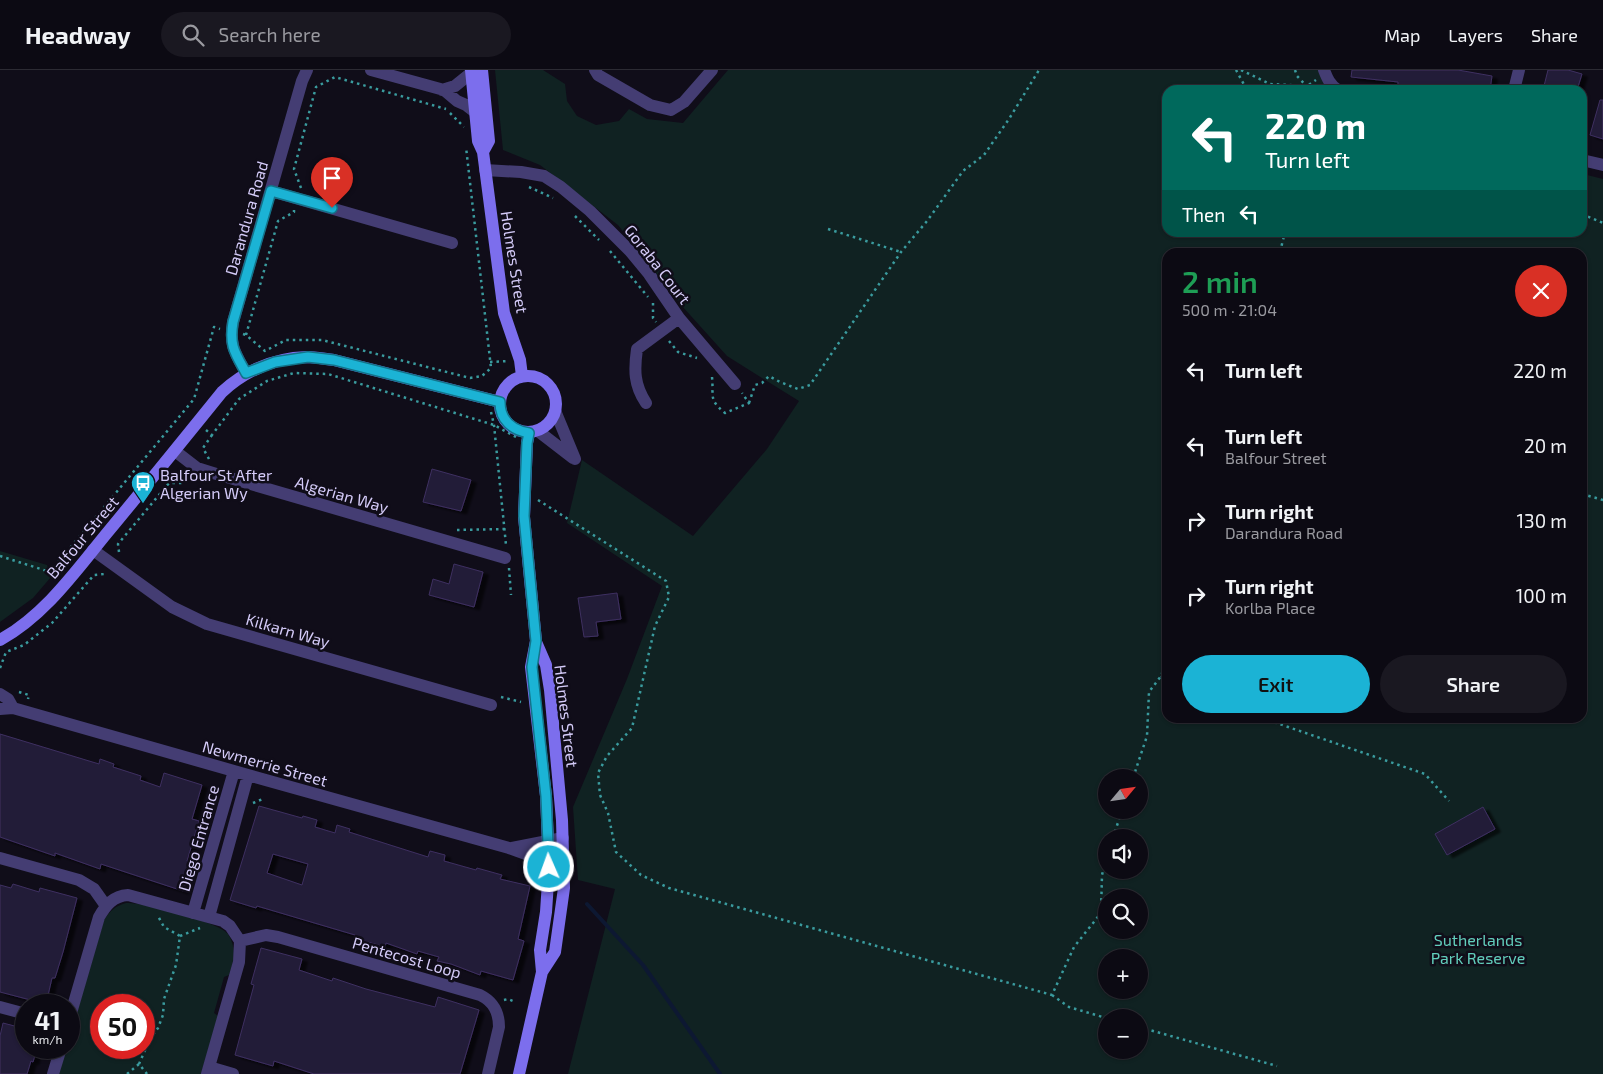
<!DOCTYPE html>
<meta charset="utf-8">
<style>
:root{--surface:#0c0a13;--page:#1a1821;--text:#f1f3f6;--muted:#9a9aa0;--line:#2c2b33;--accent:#1bb3d5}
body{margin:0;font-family:"Exo 2",sans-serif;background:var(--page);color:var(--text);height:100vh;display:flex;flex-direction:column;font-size:19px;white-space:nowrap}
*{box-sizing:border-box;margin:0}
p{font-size:16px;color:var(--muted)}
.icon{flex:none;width:28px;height:28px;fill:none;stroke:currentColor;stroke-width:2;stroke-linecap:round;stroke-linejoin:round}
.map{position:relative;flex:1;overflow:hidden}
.drawer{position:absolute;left:1162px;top:178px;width:425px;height:475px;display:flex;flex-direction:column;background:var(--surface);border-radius:15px;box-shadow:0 1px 4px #0004,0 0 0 1px var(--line)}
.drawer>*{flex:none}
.banner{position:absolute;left:1162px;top:15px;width:425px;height:152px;border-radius:15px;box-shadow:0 1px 4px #0004,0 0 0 1px var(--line);background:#00695c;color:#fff;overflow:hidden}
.needle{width:32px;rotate:61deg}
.fabs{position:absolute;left:1098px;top:699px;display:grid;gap:10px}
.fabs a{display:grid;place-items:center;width:50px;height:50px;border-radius:50%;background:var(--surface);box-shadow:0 1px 4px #0004,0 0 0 1px var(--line);font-size:25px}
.speed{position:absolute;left:15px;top:924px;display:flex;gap:10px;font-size:25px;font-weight:700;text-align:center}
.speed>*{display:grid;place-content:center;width:65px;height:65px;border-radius:50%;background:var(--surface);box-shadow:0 1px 4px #0004,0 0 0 1px var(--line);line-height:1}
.speed small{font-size:12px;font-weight:400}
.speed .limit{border:8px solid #d22;background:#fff;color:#111}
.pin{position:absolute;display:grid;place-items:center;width:42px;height:42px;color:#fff;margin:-51px -21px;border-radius:50% 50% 50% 0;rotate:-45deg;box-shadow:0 0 5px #0007}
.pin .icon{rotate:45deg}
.me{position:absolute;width:55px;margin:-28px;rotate:358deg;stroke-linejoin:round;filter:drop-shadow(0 0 4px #0008)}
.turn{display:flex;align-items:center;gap:18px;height:105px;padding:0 20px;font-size:22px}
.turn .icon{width:65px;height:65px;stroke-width:2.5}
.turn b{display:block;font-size:35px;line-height:42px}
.then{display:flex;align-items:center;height:48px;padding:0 20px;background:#0003;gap:10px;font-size:19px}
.round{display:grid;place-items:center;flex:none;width:52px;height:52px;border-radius:26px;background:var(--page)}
.summary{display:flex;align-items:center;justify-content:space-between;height:85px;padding:0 20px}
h1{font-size:30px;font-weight:600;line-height:38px;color:#1e9e55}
.action{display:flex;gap:10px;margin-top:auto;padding:10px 20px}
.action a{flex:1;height:58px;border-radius:30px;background:var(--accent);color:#111;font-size:20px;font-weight:600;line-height:58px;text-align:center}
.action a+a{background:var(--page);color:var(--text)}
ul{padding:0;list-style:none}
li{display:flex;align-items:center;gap:15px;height:75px;padding:0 20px}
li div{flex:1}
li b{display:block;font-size:19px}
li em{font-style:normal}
header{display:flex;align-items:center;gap:30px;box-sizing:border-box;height:70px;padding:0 25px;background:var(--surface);border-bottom:1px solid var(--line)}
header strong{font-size:24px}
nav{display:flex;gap:28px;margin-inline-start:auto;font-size:18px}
.search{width:350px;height:45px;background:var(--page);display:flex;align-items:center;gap:12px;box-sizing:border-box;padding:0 18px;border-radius:28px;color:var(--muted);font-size:19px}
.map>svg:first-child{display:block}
</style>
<header>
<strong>Headway</strong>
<div class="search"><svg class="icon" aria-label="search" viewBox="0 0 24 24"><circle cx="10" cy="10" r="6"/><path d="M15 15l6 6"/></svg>Search here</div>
<nav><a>Map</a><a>Layers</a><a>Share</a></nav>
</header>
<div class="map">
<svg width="1603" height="1004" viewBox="0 0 1603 1004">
<defs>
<filter id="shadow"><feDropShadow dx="5.5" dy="3" stdDeviation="1" flood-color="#0009"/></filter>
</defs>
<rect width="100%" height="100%" fill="#100d19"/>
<path fill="#102222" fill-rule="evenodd" d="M495 0H543L565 14 567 31 577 46 596 55 619 51 629 39 647 49 683 53 728 0H1322L1331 20H1168V162H1582L1583 104 1603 109V1004H568L615 819 578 810 573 737 627 609 662 516 567 453 582 390 693 466 767 379 799 331 727 286 682 236 618 155 540 95 503 80ZM1168 182H1582V648H1168ZM1106 708H1139V740H1106ZM1106 768H1139V800H1106ZM1106 828H1139V860H1106ZM1106 888H1139V920H1106ZM1106 948H1139V980H1106Z
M0 481 47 495 51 507 33 528 0 552Z
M126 833C142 832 219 852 228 864 237 878 234 891 229 905L224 907 214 943 218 946 201 1004H59L66 978H69V969L104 850C110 841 115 836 126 833ZM101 935H144V978H101Z"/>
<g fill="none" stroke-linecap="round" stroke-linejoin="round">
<path stroke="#0d1832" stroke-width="4" d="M587 834 643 895 720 1004"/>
</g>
<path fill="#231b38" stroke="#3e3061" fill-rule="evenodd" filter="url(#shadow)" d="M1352 0H1458L1492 6 1490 20H1419L1398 15V12L1351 7Z
M1548 0H1568L1582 4 1577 20H1543Z
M1600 30H1603V69L1590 65Z
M432 399 471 410 461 441 423 432Z
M454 494 483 502 474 537 429 525 433 509 449 514Z
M617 523 621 549 596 552 598 566 584 567 578 528Z
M0 664 99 694 100 689 114 694 113 697 141 706 140 710 160 717 164 703 202 715 192 749 199 751 187 791 192 792 183 821 101 794 100 799 55 783V786L0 767Z
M259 736 302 748 303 746 317 750 315 757 335 763 337 755 350 759 349 762 428 787 430 781 445 785 444 791 476 800 477 798 502 805 500 809 530 816 518 869 524 871 513 910 481 901 480 905 451 894 437 891 439 887 418 881 417 884 386 873 385 877 354 868 355 865 257 836 256 838 230 830ZM273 784 308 794 302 815 267 803Z
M1483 737 1495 759 1447 785 1435 764Z
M13 814 39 822 40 818 77 828 63 882 55 908H52L46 934 0 922V815L11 818Z
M261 878 302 889 299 900 332 911 333 908 366 919 435 937 438 927 479 940 460 1004H314L274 991 273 996 235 985 254 915 251 914Z
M3 953 26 959V978H37L33 992 31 991 27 1004H0V966Z"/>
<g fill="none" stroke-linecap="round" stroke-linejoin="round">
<path stroke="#3a9b9e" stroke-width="2.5" stroke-dasharray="2.5 4" stroke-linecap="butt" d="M1236 0 1247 20
M1241 0 1270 14 1307 16
M1295 0 1297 6 1310 20
M1306 20 1307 16 1316 10
M450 43 464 57
M529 117 553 128
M301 118 294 99 316 17 335 7 446 39
M1582 144 1603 153
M575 146 599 170
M828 159 901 182
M610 181 648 227
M1280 182 1285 162
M653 233V248L656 252
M243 264 246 265 265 281 286 270H322L470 308 482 306 491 298 466 77
M246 265 278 151 294 142V140
M669 271 678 282 697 288
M490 292 509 291
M712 307C714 327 708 329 725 343L749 333 742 323
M749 333 755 315 762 313 769 306 780 312 798 319 810 315 901 182 927 151 963 101 984 85 1009 49 1039 0
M491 342 494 355 506 475
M206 360 212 365 239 329 267 311 294 303 328 304 494 355 516 367
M209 389 203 378 212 365
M1582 424 1603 430
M538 430 666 511 669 527 655 556 632 658 607 686 598 703 600 725 608 743 616 782 641 805 669 818 1052 925 1074 877 1101 843 1102 805 1106 789
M457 460 505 459
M119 482 118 474 169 413H184L188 408
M0 486 50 502 194 329 214 257 220 259
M509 498 511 525
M0 598 6 582 24 575 52 553 94 505 105 504
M1161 606 1168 612
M19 622 29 625 28 629
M501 627 521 632
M1262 648 1425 704 1449 731
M1133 708 1147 666 1149 622 1161 606 1168 586
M253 733 265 728
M1113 768 1122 740
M180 866 200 858
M1052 925 1069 937 1106 948
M504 930 508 929 513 931
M1139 957 1277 996
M139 994 150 969 158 958 163 945 164 929 176 895 180 866 164 857 158 846
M127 1004 139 994 147 1004"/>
<path stroke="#443d73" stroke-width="12" d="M371 0 444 20 457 31 466 35 475 42
M595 0 598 5 650 35 671 40 684 32 712 0
M1324 0C1327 8 1330 15 1338 20
M442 20 455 16 471 3
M1514 20 1519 0
M1582 90 1603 95
M485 100 521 102 544 106 561 117 590 141 630 181 649 204 679 248 735 314
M271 121 452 173
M246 303C235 283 229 275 233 252L302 11 307 0
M646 333C634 315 634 300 637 279L679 248
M556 343 575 389
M538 361 573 388
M175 381 197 398 213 403 505 488
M93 480 172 537 207 554 491 635
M0 624 8 629 13 638
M0 639 13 638 248 705 509 778 548 792 563 793
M512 778 563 768
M0 788 79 810 94 819 106 836
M193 843 234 701
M209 847 248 705
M240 871 266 865 278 867 480 925C494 932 499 942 499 957L488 1004
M0 937 26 944
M69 950 99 847C106 835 113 826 128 825L223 851 230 856 240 871 239 892 207 1004
M209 997 233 1004
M53 1004 61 978"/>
<path stroke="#7c6eed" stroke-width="12" d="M471 0 478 71 483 82 504 243 520 290 522 306
M482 0 489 71 483 82
M500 334a28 28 0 1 1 56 0a28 28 0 1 1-56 0Z
M0 570C45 545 75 502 107 463 146 416 184 369 222 322 246 300 274 288 307 287 315 287 325 289 334 290L500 332
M536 572 546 595 550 620 562 750 564 818 555 882 542 902
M519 1004 542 902 540 880 546 842 549 797 546 726 531 597 536 571 524 447 527 373 529 363"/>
</g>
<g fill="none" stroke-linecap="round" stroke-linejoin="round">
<g stroke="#12748a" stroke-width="12">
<path id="route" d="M332 138 271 121 233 252C229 276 235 283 246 303L275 292 308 287 334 290 500 332C500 350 512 360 529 363L527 373 524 446 536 571 532 597 546 726 549 797"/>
</g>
<use href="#route" stroke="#1bb3d5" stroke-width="9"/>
</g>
<defs>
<g id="bus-pin" transform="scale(1.25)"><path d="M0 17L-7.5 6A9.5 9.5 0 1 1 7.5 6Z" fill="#1bb3d5" stroke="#100d19"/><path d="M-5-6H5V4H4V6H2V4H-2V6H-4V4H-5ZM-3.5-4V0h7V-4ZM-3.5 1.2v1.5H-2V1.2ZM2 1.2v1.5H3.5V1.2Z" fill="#fff"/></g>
</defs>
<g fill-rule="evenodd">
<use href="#bus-pin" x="143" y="413"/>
</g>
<g text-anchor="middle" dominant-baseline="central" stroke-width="5" stroke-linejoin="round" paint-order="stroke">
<g font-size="16" fill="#d4cbf8" stroke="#100d19">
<text transform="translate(246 148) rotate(-74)">Darandura Road</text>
<text transform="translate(515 192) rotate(81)">Holmes Street</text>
<text transform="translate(658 194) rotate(52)">Goraba Court</text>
<text transform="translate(342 424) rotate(16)">Algerian Way</text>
<text transform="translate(82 467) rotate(-50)">Balfour Street</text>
<text transform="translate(288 560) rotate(16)">Kilkarn Way</text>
<text transform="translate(567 646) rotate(83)">Holmes Street</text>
<text transform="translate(265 693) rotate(16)">Newmerrie Street</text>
<text transform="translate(198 768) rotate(-74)">Diego Entrance</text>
<text transform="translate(407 887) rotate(16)">Pentecost Loop</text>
</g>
<g font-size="16" fill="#d4cbf8" stroke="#100d19" text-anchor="start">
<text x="160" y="404">Balfour St After<tspan x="160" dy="18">Algerian Wy</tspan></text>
</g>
<g font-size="16" fill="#62cebc" stroke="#100d19">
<text x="1478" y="869">Sutherlands<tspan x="1478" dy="18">Park Reserve</tspan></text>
</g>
</g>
</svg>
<div class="fabs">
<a><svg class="needle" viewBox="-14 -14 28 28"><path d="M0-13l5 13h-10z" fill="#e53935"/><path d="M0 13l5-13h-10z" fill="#9a9aa0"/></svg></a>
<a><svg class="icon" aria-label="sound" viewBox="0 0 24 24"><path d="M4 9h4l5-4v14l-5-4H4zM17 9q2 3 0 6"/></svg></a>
<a><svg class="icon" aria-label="search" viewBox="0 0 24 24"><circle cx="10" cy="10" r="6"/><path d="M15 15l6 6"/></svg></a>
<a>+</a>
<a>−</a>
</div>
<div class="speed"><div>41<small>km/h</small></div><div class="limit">50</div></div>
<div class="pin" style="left:332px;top:138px;background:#d93025"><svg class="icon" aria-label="arrive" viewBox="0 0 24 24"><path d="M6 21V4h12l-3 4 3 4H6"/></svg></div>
<svg class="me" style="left:549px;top:797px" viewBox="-20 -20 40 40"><circle r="17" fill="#1bb3d5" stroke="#fff" stroke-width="3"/><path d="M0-11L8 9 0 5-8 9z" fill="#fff"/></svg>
<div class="banner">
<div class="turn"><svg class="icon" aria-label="left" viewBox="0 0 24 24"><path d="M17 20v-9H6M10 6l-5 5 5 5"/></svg><div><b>220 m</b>Turn left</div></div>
<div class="then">Then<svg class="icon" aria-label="left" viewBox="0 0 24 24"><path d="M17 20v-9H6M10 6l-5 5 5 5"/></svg></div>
</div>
<section class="drawer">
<div class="summary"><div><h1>2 min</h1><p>500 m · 21:04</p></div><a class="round" style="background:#d93025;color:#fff"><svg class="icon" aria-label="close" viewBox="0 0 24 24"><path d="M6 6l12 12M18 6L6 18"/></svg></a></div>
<ul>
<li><svg class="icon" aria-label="left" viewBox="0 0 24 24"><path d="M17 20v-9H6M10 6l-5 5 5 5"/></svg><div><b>Turn left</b></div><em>220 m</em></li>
<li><svg class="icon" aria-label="left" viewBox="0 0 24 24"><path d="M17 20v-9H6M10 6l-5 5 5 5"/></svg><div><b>Turn left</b><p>Balfour Street</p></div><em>20 m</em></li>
<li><svg class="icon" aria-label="right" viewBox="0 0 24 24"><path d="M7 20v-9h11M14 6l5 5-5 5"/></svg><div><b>Turn right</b><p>Darandura Road</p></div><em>130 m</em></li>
<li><svg class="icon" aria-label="right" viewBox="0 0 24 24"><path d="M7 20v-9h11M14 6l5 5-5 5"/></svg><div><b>Turn right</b><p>Korlba Place</p></div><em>100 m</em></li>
</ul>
<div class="action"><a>Exit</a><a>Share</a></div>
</section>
</div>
